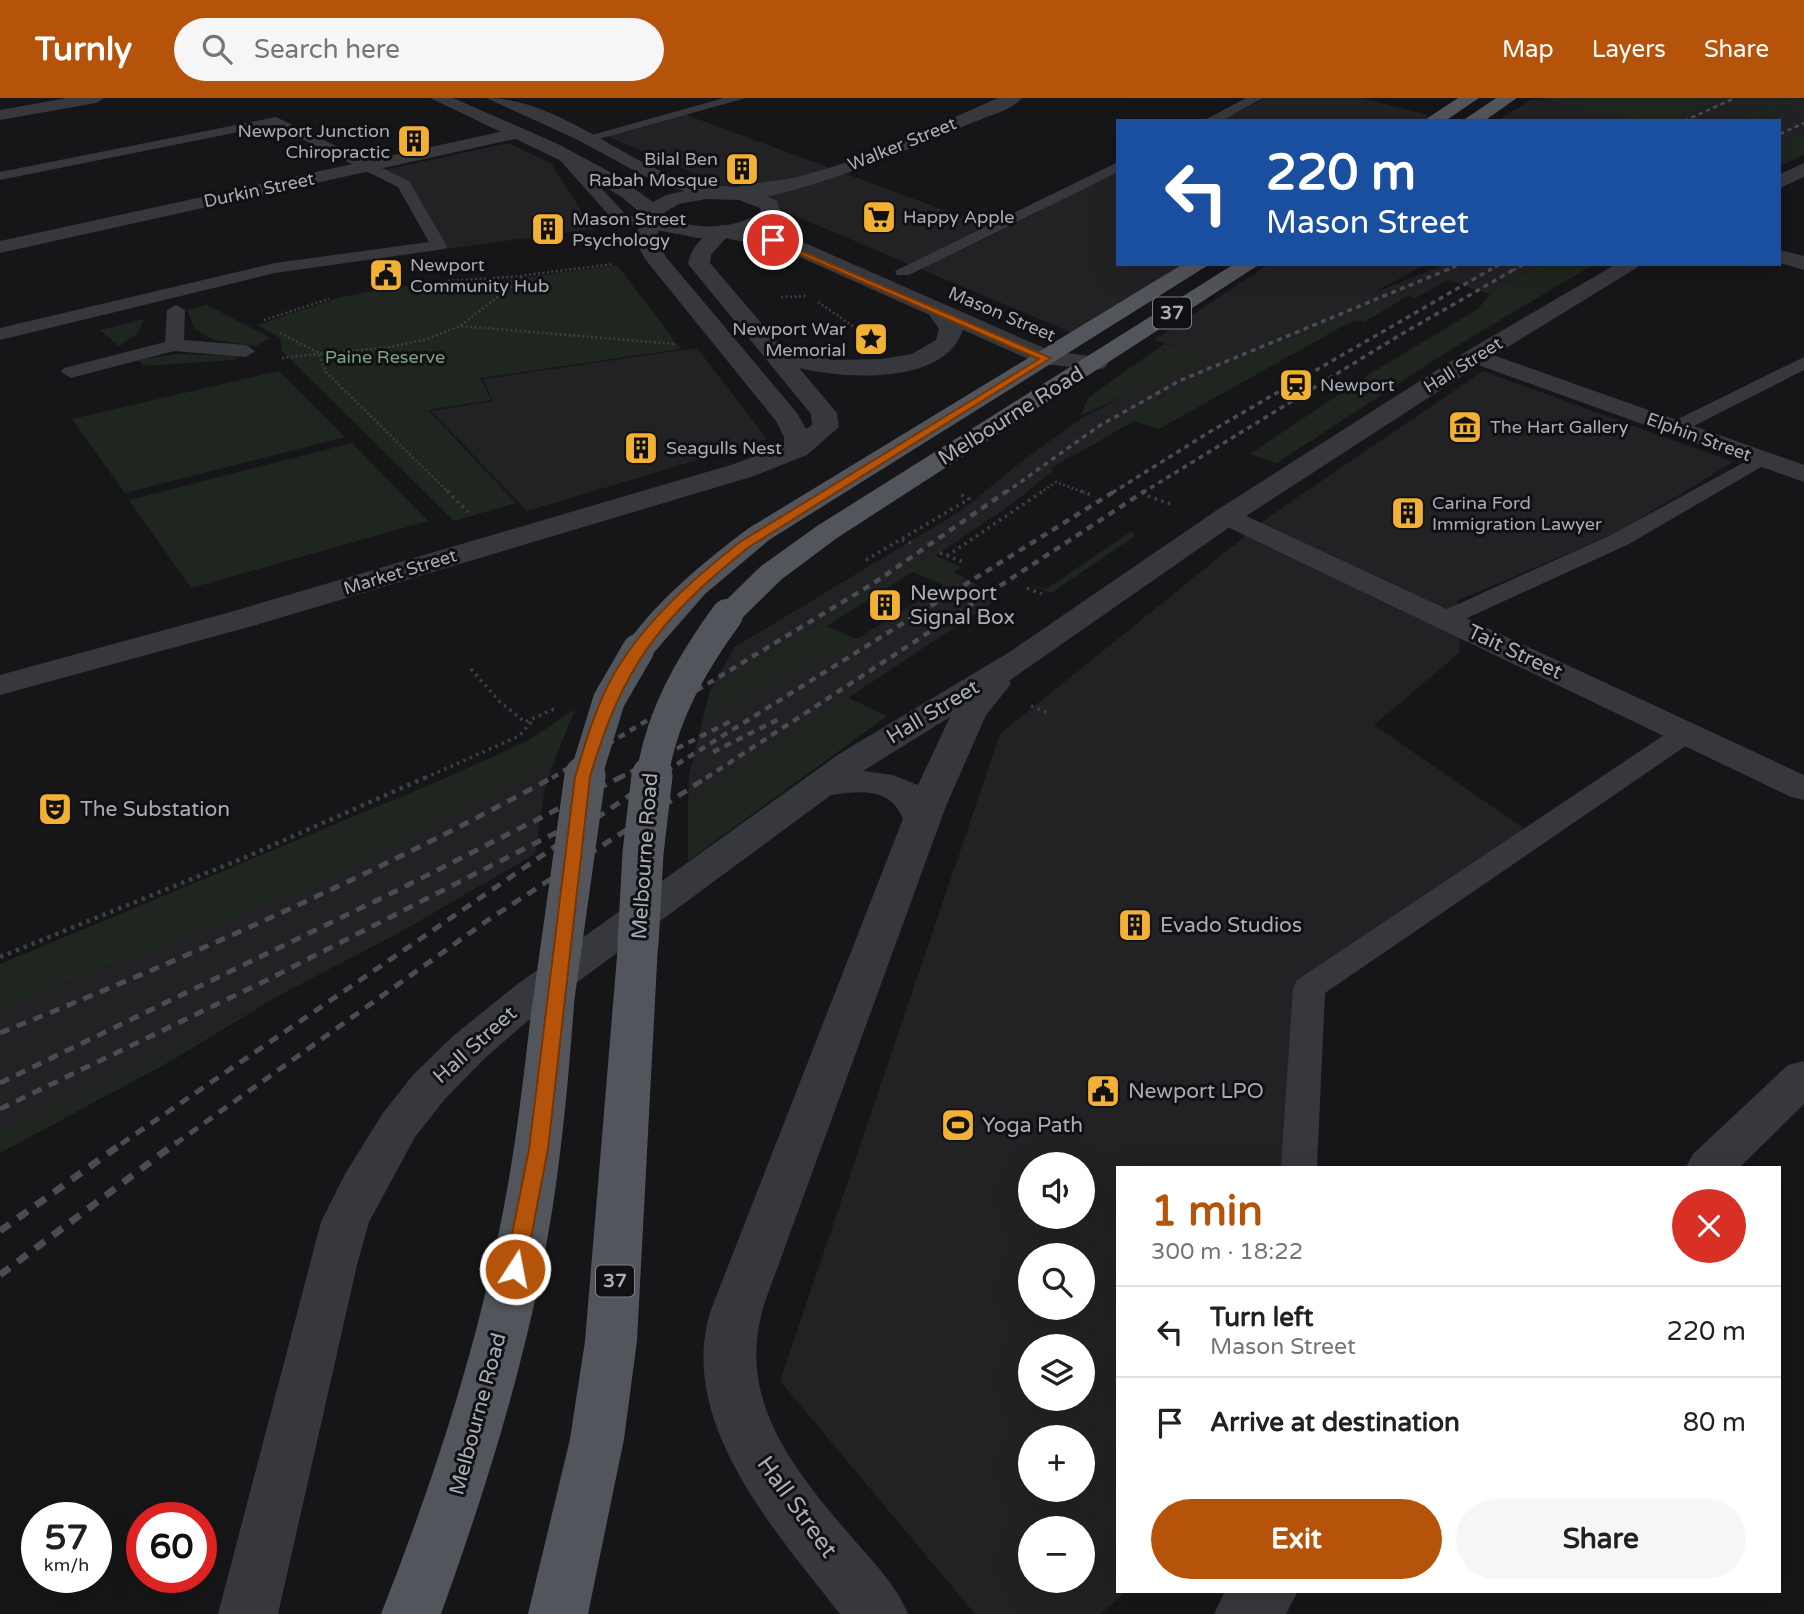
<!DOCTYPE html>
<meta charset="utf-8">
<style>
:root{--surface:#fff;--page:#f6f6f6;--text:#202124;--muted:#757577;--line:#e0e0e0;--accent:#b45309}
body{margin:0;font-family:"Varela Round",sans-serif;background:var(--page);color:var(--text);height:100vh;display:flex;flex-direction:column;font-size:26px;white-space:nowrap}
*{box-sizing:border-box;margin:0}
p{font-size:23px;color:var(--muted)}
.icon{flex:none;width:38px;height:38px;fill:none;stroke:currentColor;stroke-width:2;stroke-linecap:round;stroke-linejoin:round}
.map{position:relative;flex:1;overflow:hidden}
.drawer{position:absolute;left:1116px;top:1068px;width:665px;height:427px;display:flex;flex-direction:column;background:var(--surface);border-radius:0px;box-shadow:0 7px 28px #0002}
.drawer>*{flex:none}
.top-card{position:absolute;left:1116px;top:21px;width:665px;height:147px;border-radius:0px;box-shadow:0 7px 28px #0002;background:#1a4fa0;color:#fff;overflow:hidden}
.tools{position:absolute;left:1018px;top:1054px;display:grid;gap:14px}
.tools a{display:grid;place-items:center;width:77px;height:77px;border-radius:50%;background:var(--surface);box-shadow:0 7px 28px #0002;font-size:35px}
.speed{position:absolute;left:21px;top:1404px;display:flex;gap:14px;font-size:35px;font-weight:700;text-align:center}
.speed>*{display:grid;place-content:center;width:91px;height:91px;border-radius:50%;background:var(--surface);box-shadow:0 7px 28px #0002;line-height:1}
.speed small{font-size:18px;font-weight:400}
.speed .limit{border:10px solid #d22;background:#fff;color:#111}
.pin{position:absolute;display:grid;place-items:center;width:60px;height:60px;color:#fff;margin:-30px;border:4px solid #fff;border-radius:50%;box-shadow:0 2px 7px #0007}
.me{position:absolute;width:77px;margin:-38px;rotate:11deg;stroke-linejoin:round;filter:drop-shadow(0 0 5px #0008)}
.turn{display:flex;align-items:center;gap:24px;height:147px;padding:0 35px;font-size:32px}
.turn .icon{width:91px;height:91px;stroke-width:2.5}
.turn b{display:block;font-size:49px;line-height:60px}
.round{display:grid;place-items:center;flex:none;width:74px;height:74px;border-radius:37px;background:var(--page)}
.summary{display:flex;align-items:center;justify-content:space-between;height:119px;padding:0 35px}
h1{font-size:42px;font-weight:700;line-height:52px;color:var(--accent)}
.button{display:flex;gap:14px;margin-top:auto;padding:14px 35px}
.button a{flex:1;height:80px;border-radius:42px;background:var(--accent);color:#fff;font-size:28px;font-weight:700;line-height:80px;text-align:center}
.button a+a{background:var(--page);color:var(--text)}
ul{padding:0;list-style:none}
li{display:flex;align-items:center;gap:21px;height:91px;padding:0 35px;border-top:2px solid var(--line)}
li div{flex:1}
li b{display:block;font-size:26px}
li em{font-style:normal}
header{display:flex;align-items:center;gap:42px;box-sizing:border-box;height:98px;padding:0 35px;background:var(--accent);color:#fff}
header strong{font-size:33px}
nav{display:flex;gap:38px;margin-inline-start:auto;font-size:24px}
.search{width:490px;height:63px;background:var(--page);display:flex;align-items:center;gap:18px;box-sizing:border-box;padding:0 24px;border-radius:38px;color:var(--muted);font-size:26px}
.map>svg:first-child{display:block}
</style>
<header>
<strong>Turnly</strong>
<div class="search"><svg class="icon" aria-label="search" viewBox="0 0 24 24"><circle cx="10" cy="10" r="6"/><path d="M15 15l6 6"/></svg>Search here</div>
<nav><a>Map</a><a>Layers</a><a>Share</a></nav>
</header>
<div class="map">
<svg width="1804" height="1516" viewBox="0 0 1804 1516">
<rect width="100%" height="100%" fill="#161618"/>
<path fill="#222225" fill-rule="evenodd" d="M1266 0H1361L1429 17 1421 23H1220Z
M1725 0H1785L1728 23H1670Z
M1532 1 1650 22 1497 23Z
M1804 1V35L1780 46V23H1754Z
M684 16 998 132 1118 73V166H1185L1072 235 599 35Z
M508 45 551 65 593 131 446 151 410 86 384 72Z
M1269 166H1426L1371 196 1445 166H1542L1490 196 1448 182 1416 200 1408 198 1288 243 1161 299 1051 371 1053 373 1012 406 935 458 931 456 710 592 735 549 962 412 1026 360 1083 319 1168 276 1206 260 1154 242Z
M697 250 767 341 527 413 431 313 493 303 483 281Z
M1483 273 1733 364 1618 434 1457 503 1460 554 1374 627 1532 736 1300 882 1290 1069H1118V1493H1127L1100 1516H975L780 1283 1000 636 1270 418ZM1031 1066H1083V1118H1031ZM1031 1157H1083V1209H1031ZM1031 1248H1083V1300H1031ZM1031 1339H1083V1391H1031ZM1031 1430H1083V1482H1031Z
M960 477 999 500 688 706 689 677 703 620 849 549Z
M554 664 545 689 535 756 397 836 276 899 98 991 0 1034V909L155 851 325 782Z"/>
<path fill="#1e261f" fill-rule="evenodd" d="M1545 0H1725L1670 23H1647L1541 2Z
M1785 0 1804 1 1754 23H1728Z
M1804 35V57L1780 68V46Z
M1542 166H1594L1450 252 1277 365 1250 356 1368 277 1478 211 1490 196Z
M617 167 681 251 480 280 491 302 428 312 516 405 454 423 282 253 280 240 257 227 341 199 394 189 492 184Z
M1408 198 1364 224 1356 222 1343 228 1159 331 1134 323 1069 360C1098 339 1127 318 1159 301 1237 257 1325 229 1408 198Z
M207 207 271 240 256 248 214 242 195 231 187 212Z
M144 221 138 235 119 248 100 232Z
M1164 246 1208 260 1080 318 1089 299Z
M176 256 238 258 234 262 143 268 138 262Z
M279 273 345 339 125 395 72 321Z
M352 345 428 423 191 490 129 402Z
M1132 433 1135 438 1051 495 1030 487 1046 491Z
M931 456 962 469 953 474 960 477 849 549 703 620 710 592ZM912 474 943 487 857 541 827 528Z
M848 600 887 618 688 763V706Z
M575 611 554 664 325 782 155 851 0 909V866L441 682 529 642Z
M276 899 171 963 0 1055V1034L98 991Z"/>
<g fill="none" stroke-linecap="round" stroke-linejoin="round">
<path stroke="#3d3f44" stroke-width="2.5" stroke-dasharray="2 2.5" stroke-linecap="butt" d="M448 183 523 178
M781 199 807 198
M818 204 854 229
M264 222 329 201
M461 228 675 246
M280 235 319 255
M282 260 319 256
M449 395 326 274 319 256 391 249 427 241 460 228 526 177 614 166
M1040 395 1056 384 1085 395"/>
<path stroke="#3d3f44" stroke-width="3.5" stroke-dasharray="2.5 4.5" stroke-linecap="butt" d="M447 393 468 414
M1081 393 1094 398
M1148 398 1170 406
M902 442 915 446
M940 455 966 465
M947 458 1043 393
M866 462 969 401 959 396
M1027 490 1042 496
M471 571 499 603 525 624 556 610
M1031 608 1050 616
M425 680 519 638 534 621"/>
<path stroke="#3d3f44" stroke-width="4.5" stroke-dasharray="3.5 5" stroke-linecap="butt" d="M0 859 246 759 429 678"/>
<path fill="#37383d" fill-rule="evenodd" d="M724 0H746L588 44 581 40Z
M1246 0H1263L1221 23H1203Z
M276 19 409 83 447 148 445 151 275 175 0 242V230L275 165 429 144 398 89 274 27 0 82V74Z
M563 53 568 54 626 117 677 126 685 131 677 136 615 124 558 60V54Z
M1118 64V74L909 177H897L895 173Z
M176 207 185 212 184 242 246 247 255 253 246 259 174 253 71 280 61 274 64 270 165 244 167 212Z
M1804 259V272L1682 334H1668L1665 330 1668 326Z
M1761 355 1772 361 1768 365 1627 447 1454 526H1436L1433 521 1436 516 1611 437Z
M1686 627 1696 629 1700 635 1696 641 1325 895 1317 1069H1281L1293 890 1297 882 1676 629Z"/>
<path fill="#37383d" fill-rule="evenodd" d="M67 0H105L96 5 0 22V12Z
M998 0H1022C1011 13 984 19 969 26 936 40 746 124 724 95 731 86 782 83 797 79 867 62 933 28 998 0Z
M518 30 524 31 527 35 524 39 0 155V143Z
M654 111 664 117 656 140 666 159 797 315 806 331 812 327 811 316 688 166C690 151 707 131 722 127L732 133 711 157 710 165 781 248 793 252 832 262 882 261 912 256 936 242 939 231 927 214 931 209H947L963 231C946 288 845 281 799 270L837 315 839 329 807 357 754 378 256 527 0 597V577L234 513 734 366 784 347V339L776 323 645 161 634 140 644 117Z
M1780 152 1804 158V172L1780 165Z
M1476 251 1804 367V384L1467 263 1464 258 1467 253Z
M1227 409 1804 677V702L1791 699 1217 424 1213 418 1217 412Z
M1804 963V1006L1740 1069H1686L1693 1056 1788 967Z
M1225 1493H1298L1286 1516H1214Z"/>
<path fill="#37383d" fill-rule="evenodd" d="M430 0H453L558 46 612 75 653 104 666 97 684 93 659 86 576 41 486 0C553 0 613 55 673 78 696 87 718 87 742 90 754 92 766 98 777 103L781 116 768 128 755 133 798 142 1051 253 1105 260 1108 265 1105 270 1096 272 1037 265 784 152 725 140H697L660 132 623 100 572 68ZM706 101 739 102 760 110 761 114C735 132 693 133 666 118L665 114 679 106Z
M1804 65V79L1780 90V76Z
M1616 166H1643L1485 263 1237 424 1009 583 1011 586 986 617 946 708 766 1201C732 1300 794 1372 855 1443 875 1466 896 1487 908 1516H840C776 1434 673 1321 712 1209L903 721C890 689 861 693 831 697L545 908 485 960 445 1001 415 1039 369 1124 357 1167 278 1516H218L321 1124 345 1076 383 1015 413 977 453 938 515 888 839 656 1008 555 1217 412 1467 253ZM950 619 918 687 893 677 863 673Z"/>
<path fill="#53555c" fill-rule="evenodd" d="M1458 0H1479L1445 23H1423Z
M1496 0H1517L1484 23H1462Z
M1183 166H1210L769 442 705 496 650 559 638 562 626 559 622 552C655 504 702 465 749 430Z
M1234 166H1260L837 440 782 481 738 524 727 527 716 524 711 517 760 469 817 428Z
M638 832 652 836 658 846 637 1243 624 1341 588 1516H528L570 1341 585 1243 618 846 624 836Z
M553 892 568 896 574 907C569 974 563 1041 553 1107 531 1247 489 1383 441 1516H381C433 1384 478 1248 504 1108 517 1041 524 974 532 907L538 896Z"/>
<path stroke="#4a4c52" stroke-width="2.5" stroke-dasharray="4.5 3.5" stroke-linecap="butt" d="M1684 23 1735 0
M1780 36 1804 25
M1445 173 1461 166
M1488 173 1501 166
M1512 173 1525 166"/>
<path stroke="#4a4c52" stroke-width="3.5" stroke-dasharray="5 4.5" stroke-linecap="butt" d="M1005 395 1099 328 1179 283 1449 171
M1112 395 1211 333 1491 171
M1142 395 1400 237 1515 171"/>
<path stroke="#4a4c52" stroke-width="4.5" stroke-dasharray="7 6" stroke-linecap="butt" d="M713 654 779 621
M552 680 874 485 1007 393
M619 680 731 623
M655 680 1115 393
M706 680 1145 393"/>
<path stroke="#4a4c52" stroke-width="5" stroke-dasharray="10 8" stroke-linecap="butt" d="M0 935C189 859 376 776 555 678
M0 985 396 793 623 678
M0 1011 267 882 573 726
M121 1046 658 678
M175 1046 488 822 709 678"/>
<path stroke="#4a4c52" stroke-width="7" stroke-dasharray="12 10" stroke-linecap="butt" d="M0 1133 124 1044
M0 1177 177 1044"/>
<path stroke="#53555c" stroke-width="32" d="M585 680 609 602 638 552
M652 680C661 618 691 567 727 517"/>
<path stroke="#53555c" stroke-width="41" d="M638 846 643 755 652 678
M553 907 585 678"/>
</g>
<path fill="#b45309" stroke="#753606" stroke-width="2" d="M770 140 1051 260 749 449C660 520 622 569 590 679L548 1051 525 1171 522 1177 515 1179 508 1177 505 1171 529 1051 575 679C586 643 596 607 615 574 646 522 693 481 740 444L1039 261 770 143Z"/>
<defs>
<g id="building-square" transform="scale(1.75)"><rect x="-9" y="-9" width="18" height="18" rx="4" fill="#f2b134" stroke="#111113"/><path d="M-4-6H4V6H1V3H-1V6H-4ZM-2.5-4.3h1.7v1.8h-1.7ZM.8-4.3h1.7v1.8H.8ZM-2.5-1h1.7V.8h-1.7ZM.8-1h1.7V.8H.8Z" fill="#111"/></g>
<g id="supermarket-square" transform="scale(1.75)"><rect x="-9" y="-9" width="18" height="18" rx="4" fill="#f2b134" stroke="#111113"/><path d="M-6-5.5h2.5l.6 2H6L4.5 2H-2.5L-4.4-4H-6ZM-1.5 3.2a1.3 1.3 0 1 0 .1 0ZM3 3.2a1.3 1.3 0 1 0 .1 0Z" fill="#111"/></g>
<g id="civic-square" transform="scale(1.75)"><rect x="-9" y="-9" width="18" height="18" rx="4" fill="#f2b134" stroke="#111113"/><path d="M-.6-6.5H3V-4.5H.6V-3L4-1V1h2V6H-6V1h2V-1L-.6-3ZM-1.2 2.5V6h2.4V2.5Z" fill="#111"/></g>
<g id="sight-square" transform="scale(1.75)"><rect x="-9" y="-9" width="18" height="18" rx="4" fill="#f2b134" stroke="#111113"/><path d="M0-6L1.8-2.2L6-1.7L2.9 1.2L3.7 5.4L0 3.3L-3.7 5.4L-2.9 1.2L-6-1.7L-1.8-2.2Z" fill="#111"/></g>
<g id="station-square" transform="scale(1.75)"><rect x="-9" y="-9" width="18" height="18" rx="4" fill="#f2b134" stroke="#111113"/><path d="M-3-6H3Q5-6 5-4V2Q5 4 3 4L4.5 6H3L1.5 4h-3L-3 6H-4.5L-3 4Q-5 4-5 2V-4Q-5-6-3-6ZM-3.5-4v3h7v-3ZM-3.5 1v1.5H-2V1ZM2 1v1.5H3.5V1Z" fill="#111"/></g>
<g id="museum-square" transform="scale(1.75)"><rect x="-9" y="-9" width="18" height="18" rx="4" fill="#f2b134" stroke="#111113"/><path d="M0-6L6-3V-2H-6V-3ZM-5-1h2V3h-2ZM-1-1h2V3h-2ZM3-1h2V3H3ZM-6 4H6V6H-6Z" fill="#111"/></g>
<g id="theatre-square" transform="scale(1.75)"><rect x="-9" y="-9" width="18" height="18" rx="4" fill="#f2b134" stroke="#111113"/><path d="M-5-5.5Q0-4 5-5.5V0Q5 5 0 6Q-5 5-5 0ZM-3.3-2.5H-1v1.5H-3.3ZM1-2.5H3.3v1.5H1ZM-2.8 1Q0 5.5 2.8 1Z" fill="#111"/></g>
<g id="stadium-square" transform="scale(1.75)"><rect x="-9" y="-9" width="18" height="18" rx="4" fill="#f2b134" stroke="#111113"/><path d="M0-5a6.5 5 0 1 0 0 10a6.5 5 0 1 0 0-10ZM-3.5-1.8h7v3.6h-7Z" fill="#111"/></g>
</defs>
<g fill-rule="evenodd">
<use href="#building-square" x="414" y="43"/>
<use href="#building-square" x="742" y="71"/>
<use href="#supermarket-square" x="879" y="119"/>
<use href="#building-square" x="548" y="131"/>
<use href="#civic-square" x="386" y="177"/>
<use href="#sight-square" x="871" y="241"/>
<use href="#station-square" x="1296" y="287"/>
<use href="#museum-square" x="1465" y="329"/>
<use href="#building-square" x="641" y="350"/>
<use href="#building-square" x="1408" y="415"/>
<use href="#building-square" x="885" y="507"/>
<use href="#theatre-square" x="55" y="711"/>
<use href="#building-square" x="1135" y="827"/>
<use href="#civic-square" x="1103" y="993"/>
<use href="#stadium-square" x="958" y="1027"/>
</g>
<g text-anchor="middle" dominant-baseline="central" stroke-width="6" stroke-linejoin="round" paint-order="stroke">
<g font-size="18" fill="#a8adb8" stroke="#111113" text-anchor="start">
<text x="390" y="33" text-anchor="end">Newport Junction<tspan x="390" dy="21">Chiropractic</tspan></text>
<text x="718" y="61" text-anchor="end">Bilal Ben<tspan x="718" dy="21">Rabah Mosque</tspan></text>
<text x="903" y="119">Happy Apple</text>
<text x="572" y="121">Mason Street<tspan x="572" dy="21">Psychology</tspan></text>
<text x="410" y="167">Newport<tspan x="410" dy="21">Community Hub</tspan></text>
<text x="846" y="231" text-anchor="end">Newport War<tspan x="846" dy="21">Memorial</tspan></text>
<text x="1320" y="287">Newport</text>
<text x="1490" y="329">The Hart Gallery</text>
<text x="666" y="350">Seagulls Nest</text>
<text x="1432" y="405">Carina Ford<tspan x="1432" dy="21">Immigration Lawyer</tspan></text>
</g>
<g font-size="18" fill="#a8adb8" stroke="#111113">
<text transform="translate(902 46) rotate(-22)">Walker Street</text>
<text transform="translate(259 92) rotate(-12)">Durkin Street</text>
<text transform="translate(1002 216) rotate(23)">Mason Street</text>
<text transform="translate(1463 267) rotate(-32)">Hall Street</text>
<text transform="translate(1699 339) rotate(20)">Elphin Street</text>
<text transform="translate(400 474) rotate(-17)">Market Street</text>
</g>
<g font-size="18" fill="#7fa381" stroke="#111113">
<text x="385" y="259">Paine Reserve</text>
</g>
<g fill="#111113" stroke="#7b7e86" stroke-width="2">
<rect x="1153" y="199.5" width="38" height="31" rx="5"/>
<rect x="596" y="1167.5" width="38" height="31" rx="5"/>
</g>
<g font-size="19" font-weight="bold" fill="#a8adb8">
<text x="1172" y="215">37</text>
<text x="615" y="1183">37</text>
</g>
<g font-size="21" fill="#a8adb8" stroke="#111113">
<text transform="translate(1011 318) rotate(-32)">Melbourne Road</text>
<text transform="translate(1515 554) rotate(25)">Tait Street</text>
<text transform="translate(933 614) rotate(-31)">Hall Street</text>
<text transform="translate(645 758) rotate(-86)">Melbourne Road</text>
<text transform="translate(475 947) rotate(-42)">Hall Street</text>
<text transform="translate(478 1316) rotate(-75)">Melbourne Road</text>
</g>
<g font-size="21" fill="#a8adb8" stroke="#111113" text-anchor="start">
<text x="910" y="495">Newport<tspan x="910" dy="24">Signal Box</tspan></text>
<text x="80" y="711">The Substation</text>
<text x="1160" y="827">Evado Studios</text>
<text x="1128" y="993">Newport LPO</text>
<text x="982" y="1027">Yoga Path</text>
</g>
<g font-size="24" fill="#a8adb8" stroke="#111113">
<text transform="translate(797 1409) rotate(54)">Hall Street</text>
</g>
</g>
</svg>
<div class="tools">
<a><svg class="icon" aria-label="sound" viewBox="0 0 24 24"><path d="M4 9h4l5-4v14l-5-4H4zM17 9q2 3 0 6"/></svg></a>
<a><svg class="icon" aria-label="search" viewBox="0 0 24 24"><circle cx="10" cy="10" r="6"/><path d="M15 15l6 6"/></svg></a>
<a><svg class="icon" aria-label="layers" viewBox="0 0 24 24"><path d="M12 4l9 5-9 5-9-5zM3 14l9 5 9-5"/></svg></a>
<a>+</a>
<a>−</a>
</div>
<div class="speed"><div>57<small>km/h</small></div><div class="limit">60</div></div>
<div class="pin" style="left:773px;top:142px;background:#d93025"><svg class="icon" aria-label="arrive" viewBox="0 0 24 24"><path d="M6 21V4h12l-3 4 3 4H6"/></svg></div>
<svg class="me" style="left:515px;top:1171px" viewBox="-20 -20 40 40"><circle r="17" fill="#b45309" stroke="#fff" stroke-width="3"/><path d="M0-11L8 9 0 5-8 9z" fill="#fff"/></svg>
<div class="top-card">
<div class="turn"><svg class="icon" aria-label="left" viewBox="0 0 24 24"><path d="M17 20v-9H6M10 6l-5 5 5 5"/></svg><div><b>220 m</b>Mason Street</div></div>
</div>
<section class="drawer">
<div class="summary"><div><h1>1 min</h1><p>300 m · 18:22</p></div><a class="round" style="background:#d93025;color:#fff"><svg class="icon" aria-label="close" viewBox="0 0 24 24"><path d="M6 6l12 12M18 6L6 18"/></svg></a></div>
<ul>
<li><svg class="icon" aria-label="left" viewBox="0 0 24 24"><path d="M17 20v-9H6M10 6l-5 5 5 5"/></svg><div><b>Turn left</b><p>Mason Street</p></div><em>220 m</em></li>
<li><svg class="icon" aria-label="arrive" viewBox="0 0 24 24"><path d="M6 21V4h12l-3 4 3 4H6"/></svg><div><b>Arrive at destination</b></div><em>80 m</em></li>
</ul>
<div class="button"><a>Exit</a><a>Share</a></div>
</section>
</div>
